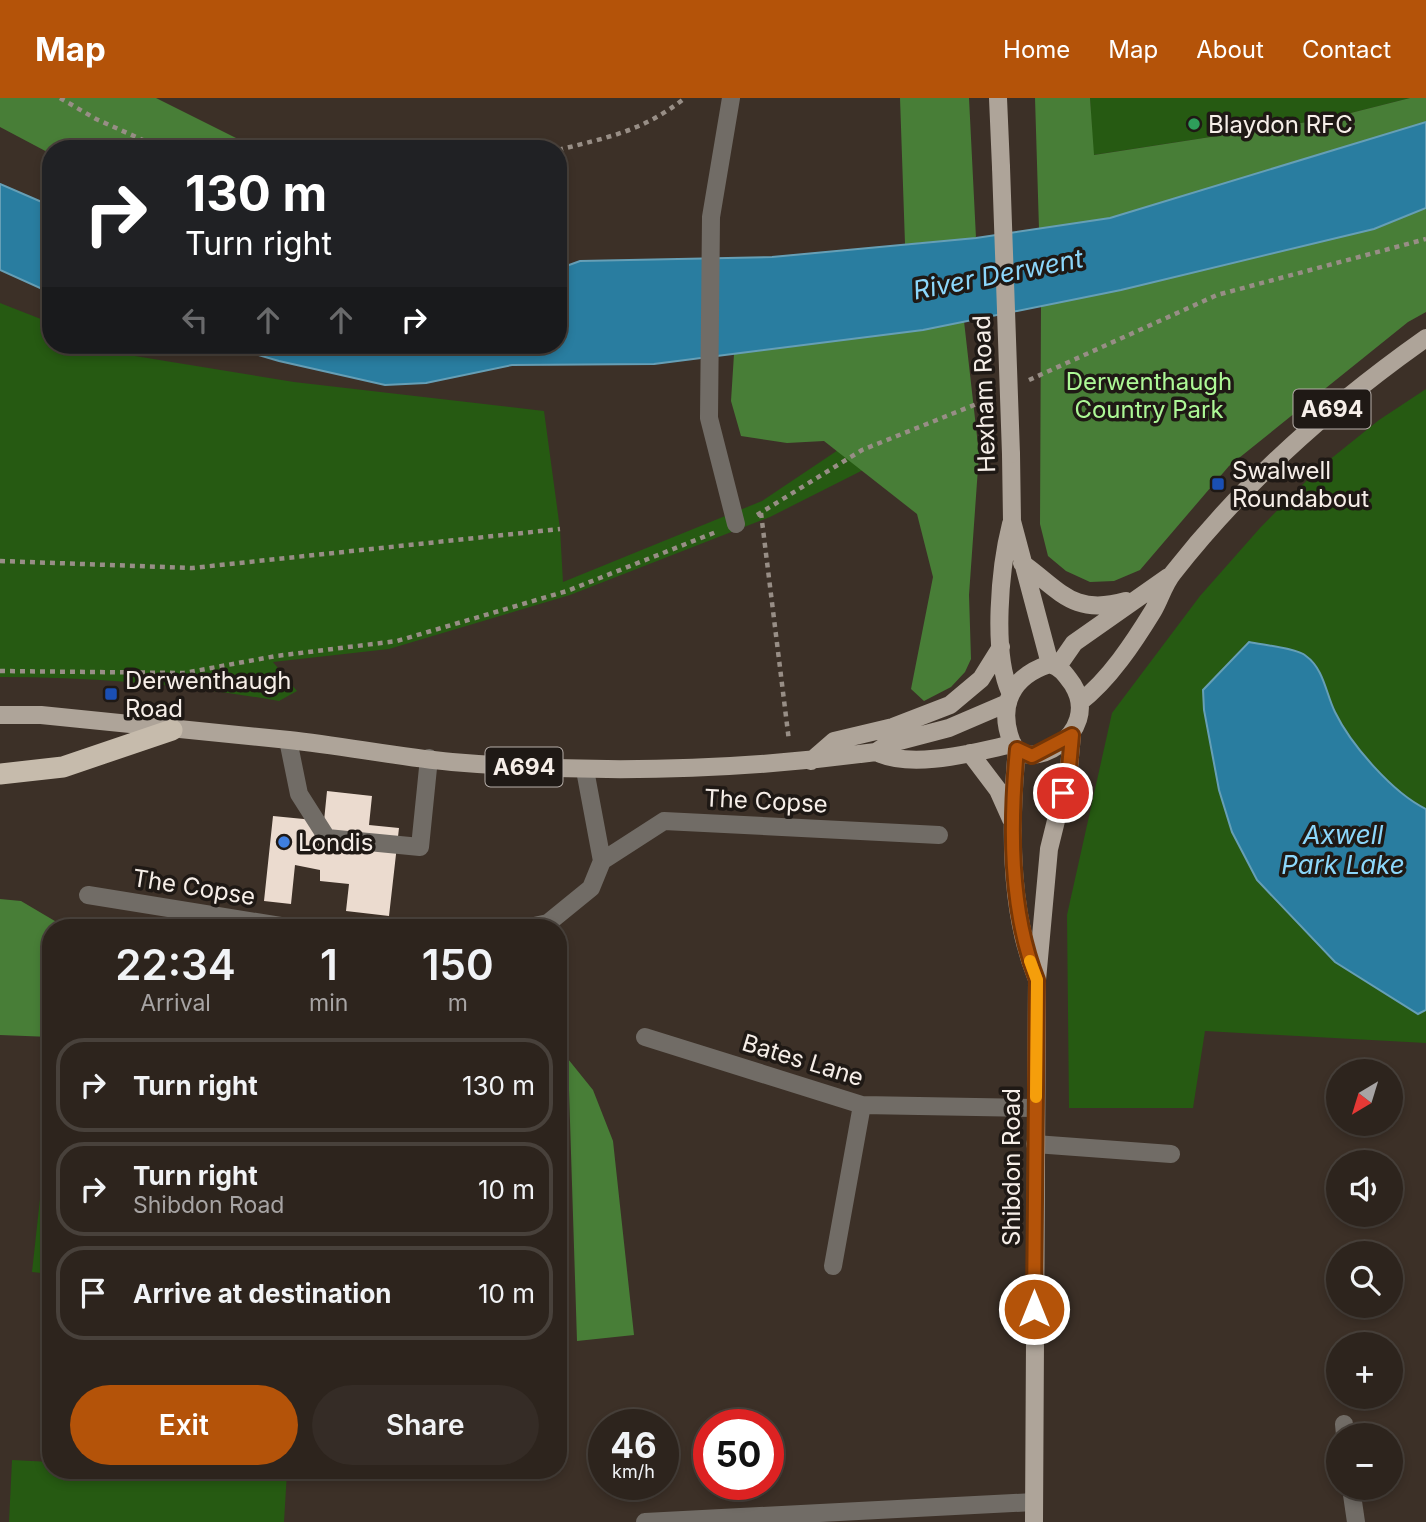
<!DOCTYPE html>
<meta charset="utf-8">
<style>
:root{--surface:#2d241d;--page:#352c26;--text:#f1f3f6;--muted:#a7a4a4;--line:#48413b;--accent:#b45309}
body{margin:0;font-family:Inter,sans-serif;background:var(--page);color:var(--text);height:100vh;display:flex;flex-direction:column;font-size:26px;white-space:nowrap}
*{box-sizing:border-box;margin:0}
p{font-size:23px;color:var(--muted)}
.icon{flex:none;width:38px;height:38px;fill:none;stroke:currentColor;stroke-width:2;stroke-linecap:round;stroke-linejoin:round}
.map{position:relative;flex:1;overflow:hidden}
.details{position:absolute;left:42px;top:821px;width:525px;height:560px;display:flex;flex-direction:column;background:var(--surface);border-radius:28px;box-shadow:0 4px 10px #0003,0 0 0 2px var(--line)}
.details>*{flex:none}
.guide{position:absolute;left:42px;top:42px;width:525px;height:214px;border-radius:28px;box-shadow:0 4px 10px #0003,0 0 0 2px var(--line);background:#202124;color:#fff;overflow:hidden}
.needle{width:46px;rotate:218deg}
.buttons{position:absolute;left:1326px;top:961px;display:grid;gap:14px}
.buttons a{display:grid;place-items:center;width:77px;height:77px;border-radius:50%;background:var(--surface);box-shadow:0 4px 10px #0003,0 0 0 2px var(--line);font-size:35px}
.speed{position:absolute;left:588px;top:1311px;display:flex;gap:14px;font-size:35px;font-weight:700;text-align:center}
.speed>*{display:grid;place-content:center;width:91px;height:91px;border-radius:50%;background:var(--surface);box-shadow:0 4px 10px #0003,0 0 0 2px var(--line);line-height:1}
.speed small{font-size:18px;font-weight:400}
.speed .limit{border:10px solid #d22;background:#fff;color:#111}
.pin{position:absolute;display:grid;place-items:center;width:60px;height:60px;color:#fff;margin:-30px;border:4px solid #fff;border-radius:50%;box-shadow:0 2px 7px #0007}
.me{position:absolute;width:77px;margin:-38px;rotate:0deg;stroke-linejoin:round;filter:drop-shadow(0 0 5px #0008)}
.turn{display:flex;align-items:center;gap:24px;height:147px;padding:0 28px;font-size:32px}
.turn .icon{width:91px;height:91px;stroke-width:2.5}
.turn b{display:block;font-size:49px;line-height:60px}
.lanes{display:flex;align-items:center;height:66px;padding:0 28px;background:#0003;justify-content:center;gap:35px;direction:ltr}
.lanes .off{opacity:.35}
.eta{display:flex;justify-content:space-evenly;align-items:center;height:119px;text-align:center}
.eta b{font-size:42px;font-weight:600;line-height:49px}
.cta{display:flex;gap:14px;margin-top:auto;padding:14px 28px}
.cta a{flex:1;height:80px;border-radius:42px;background:var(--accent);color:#fff;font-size:28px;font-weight:600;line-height:80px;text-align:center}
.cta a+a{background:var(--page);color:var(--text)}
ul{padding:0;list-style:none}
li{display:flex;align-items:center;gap:21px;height:94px;margin:0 14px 10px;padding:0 14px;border:4px solid var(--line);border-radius:28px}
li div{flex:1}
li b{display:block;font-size:26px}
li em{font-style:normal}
header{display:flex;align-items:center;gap:42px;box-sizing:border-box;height:98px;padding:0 35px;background:var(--accent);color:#fff}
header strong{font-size:33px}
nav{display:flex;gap:38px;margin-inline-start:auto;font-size:24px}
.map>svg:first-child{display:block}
</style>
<header>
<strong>Map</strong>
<nav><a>Home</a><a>Map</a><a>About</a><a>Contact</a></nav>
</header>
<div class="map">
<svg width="1426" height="1424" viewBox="0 0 1426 1424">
<rect width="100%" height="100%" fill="#3c3027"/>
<path fill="#265a12" d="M1090 0H1410L1327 21 1093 57Z
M0 205 51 225V247H106L135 258 294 284 544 313 560 431 563 484 762 403 850 344 875 366 770 419 570 497 389 551 273 564 297 593 279 603C188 587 93 579 0 579Z
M1426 291V945L1205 933 1193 1010H1069L1067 817 1112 615 1200 498 1260 430 1318 371 1379 322Z
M51 1000V1176L32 1174Z
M12 1362 51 1364V1372L287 1374 284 1424H9Z"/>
<path fill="#487e37" d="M0 0H156L258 51H51V56L0 29Z
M900 0H969L976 140 905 146Z
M1035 0H1090L1094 57 1327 21 1410 0H1426V24L1110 120 1039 131Z
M1426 110V214L1408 224 1229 368 1140 472 1114 483 1090 484 1066 473 1048 458 1040 426 1041 208 1121 192 1374 131Z
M964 223 979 356 969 497 971 561 965 574 951 589 924 603 911 591 933 479 917 416 824 343 787 345 741 338 731 303 734 256 923 232Z
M0 801 21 803 65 829 51 830V939L0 937Z
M568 961 593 992 613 1043 634 1237 577 1243Z"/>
<path fill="#297da0" stroke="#669fb6" stroke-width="2" d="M1426 24V110L1374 131 1121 192 923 232 654 266 512 267 426 285 385 287 279 263 224 247H558V171L580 163 772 159 976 140 1110 120Z
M0 86 51 108V195L0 172Z
M1249 544C1262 547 1297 550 1306 558 1324 571 1326 596 1335 614 1351 647 1393 695 1426 711V912L1418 916 1335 864 1257 782 1232 734 1219 692 1204 612 1203 592Z"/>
<path fill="#ebdbcf" d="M327 693 372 698 369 727 399 730 389 818 346 813 349 786 320 783V772L295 767 291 806 264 803 273 718 324 723Z"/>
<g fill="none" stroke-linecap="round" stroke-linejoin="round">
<path stroke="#988e86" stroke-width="4.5" stroke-dasharray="5 5" stroke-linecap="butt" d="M60 0 96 21 163 51
M558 52C609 39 643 33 685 0
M1029 282 1217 197 1426 141
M761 415 789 643
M757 417 862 352 989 301
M0 463 192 470 560 431
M0 573 184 575 276 558 397 543 567 493 716 434"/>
<path stroke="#716c66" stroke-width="18" d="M731 0 711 119 709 320 736 426
M288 642 299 696 327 740 420 749 429 660
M585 672 602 763
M88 797 293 830
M525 830 548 825 591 790 602 763 664 723 939 737
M645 939 862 1007 1035 1010
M1035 1046 1171 1056
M833 1168 862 1007
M1344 1326 1345 1337
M1351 1390 1356 1424
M645 1424 1034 1404"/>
<path stroke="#aea499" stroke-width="18" d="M998 0 1001 69
M1011 356 1012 423 1050 566
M1022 465C1061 493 1073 518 1126 503
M1050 566C1061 569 1066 577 1073 587 1103 636 1026 678 1012 645 997 607 1012 578 1050 566Z
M1058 568 1074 545 1168 479
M1010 594C992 554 1000 469 1011 426
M1080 604C1109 582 1134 544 1153 513 1160 501 1164 486 1173 475 1245 383 1331 307 1426 240
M0 617H41C123 626 206 633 289 642 344 648 398 659 452 664 594 676 736 673 876 654L888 646 949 630 1005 606
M1017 651C1010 723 1009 812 1036 879
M876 654C912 672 975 654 1013 646
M970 655 998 692 1011 721
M811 663 834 643 893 629 950 607 981 581 1001 549
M1034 1424 1037 882 1049 751 1069 670 1072 637"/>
<path stroke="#c6bbac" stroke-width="21" d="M0 676 63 669 172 632"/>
<path stroke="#aea499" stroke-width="18" d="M1001 69 1011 356"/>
</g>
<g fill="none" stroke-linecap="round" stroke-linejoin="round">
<g stroke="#753606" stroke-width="18">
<path id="route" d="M1034 1211 1037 882C1009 811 1010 726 1017 651L1032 658 1072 637 1069 670 1063 695"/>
</g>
<use href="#route" stroke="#b45309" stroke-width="12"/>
<path stroke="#f59e0b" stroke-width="12" d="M1030 863 1037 882 1036 999"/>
</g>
<circle fill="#2e9e5b" stroke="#1f1915" stroke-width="2.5" cx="1194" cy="26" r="7"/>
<g fill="#1a4fb4" stroke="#1f1915" stroke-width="2.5">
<rect x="1211" y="379" width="14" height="14" rx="3.5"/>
<rect x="104" y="589" width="14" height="14" rx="3.5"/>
</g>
<circle fill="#3f7fe0" stroke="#1f1915" stroke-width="2.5" cx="284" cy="744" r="7"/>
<g text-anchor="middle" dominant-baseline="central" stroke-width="7" stroke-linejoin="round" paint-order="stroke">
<g fill="#1f1915" stroke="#b6aea9" stroke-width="2">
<rect x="1293.5" y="291.5" width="77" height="39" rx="5"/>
<rect x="485.5" y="649.5" width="77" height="39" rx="5"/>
</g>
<g font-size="23" font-weight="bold" fill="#f6eee8">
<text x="1332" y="311">A694</text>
<text x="524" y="669">A694</text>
</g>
<g font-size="24" fill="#f6eee8" stroke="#1f1915" text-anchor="start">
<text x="1208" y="26">Blaydon RFC</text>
<text x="1232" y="372">Swalwell<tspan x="1232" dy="28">Roundabout</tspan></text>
<text x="125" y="582">Derwenthaugh<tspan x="125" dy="28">Road</tspan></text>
<text x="298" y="744">Londis</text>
</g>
<g font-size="24" fill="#adf896" stroke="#1f1915">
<text x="1149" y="283">Derwenthaugh<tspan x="1149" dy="28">Country Park</tspan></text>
</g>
<g font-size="24" fill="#f6eee8" stroke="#1f1915">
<text transform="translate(984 296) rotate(-92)">Hexham Road</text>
<text transform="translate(766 703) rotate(3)">The Copse</text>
<text transform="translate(194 789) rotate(9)">The Copse</text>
<text transform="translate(803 962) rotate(17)">Bates Lane</text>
<text transform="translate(1011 1069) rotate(-90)">Shibdon Road</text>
</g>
<g font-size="26" font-style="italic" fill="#8cd7fb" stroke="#1f1915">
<text transform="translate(998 176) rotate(-11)">River Derwent</text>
<text x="1343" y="736">Axwell<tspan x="1343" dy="30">Park Lake</tspan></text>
</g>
</g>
</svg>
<div class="buttons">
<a><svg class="needle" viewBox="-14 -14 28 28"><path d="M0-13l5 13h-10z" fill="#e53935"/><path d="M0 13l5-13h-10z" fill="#a7a4a4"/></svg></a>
<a><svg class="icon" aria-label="sound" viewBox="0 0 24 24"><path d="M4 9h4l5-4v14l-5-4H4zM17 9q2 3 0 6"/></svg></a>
<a><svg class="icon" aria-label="search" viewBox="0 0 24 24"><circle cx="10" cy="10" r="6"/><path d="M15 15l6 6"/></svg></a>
<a>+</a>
<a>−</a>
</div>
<div class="speed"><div>46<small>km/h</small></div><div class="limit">50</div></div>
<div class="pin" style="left:1063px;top:695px;background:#d93025"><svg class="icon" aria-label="arrive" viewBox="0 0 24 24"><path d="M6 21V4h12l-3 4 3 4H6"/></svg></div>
<svg class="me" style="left:1034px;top:1211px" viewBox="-20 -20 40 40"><circle r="17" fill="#b45309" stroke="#fff" stroke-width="3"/><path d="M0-11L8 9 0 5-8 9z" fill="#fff"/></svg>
<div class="guide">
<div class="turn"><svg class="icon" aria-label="right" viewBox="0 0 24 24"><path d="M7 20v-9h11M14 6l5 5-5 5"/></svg><div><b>130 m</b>Turn right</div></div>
<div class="lanes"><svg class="icon off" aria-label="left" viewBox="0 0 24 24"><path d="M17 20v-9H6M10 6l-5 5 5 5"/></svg><svg class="icon off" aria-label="ahead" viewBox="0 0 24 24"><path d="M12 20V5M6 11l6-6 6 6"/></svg><svg class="icon off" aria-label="ahead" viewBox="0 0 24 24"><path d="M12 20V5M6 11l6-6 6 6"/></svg><svg class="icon" aria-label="right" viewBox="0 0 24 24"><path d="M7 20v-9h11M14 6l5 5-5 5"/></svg></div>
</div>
<section class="details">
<div class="eta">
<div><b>22:34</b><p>Arrival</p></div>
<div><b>1</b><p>min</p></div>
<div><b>150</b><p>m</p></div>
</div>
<ul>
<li><svg class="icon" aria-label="right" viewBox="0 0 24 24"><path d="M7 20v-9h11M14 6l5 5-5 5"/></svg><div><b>Turn right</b></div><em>130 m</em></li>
<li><svg class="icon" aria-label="right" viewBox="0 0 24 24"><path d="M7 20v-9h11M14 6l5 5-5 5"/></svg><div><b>Turn right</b><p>Shibdon Road</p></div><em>10 m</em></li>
<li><svg class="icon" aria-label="arrive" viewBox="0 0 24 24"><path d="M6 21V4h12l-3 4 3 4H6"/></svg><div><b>Arrive at destination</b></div><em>10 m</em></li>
</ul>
<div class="cta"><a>Exit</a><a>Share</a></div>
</section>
</div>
